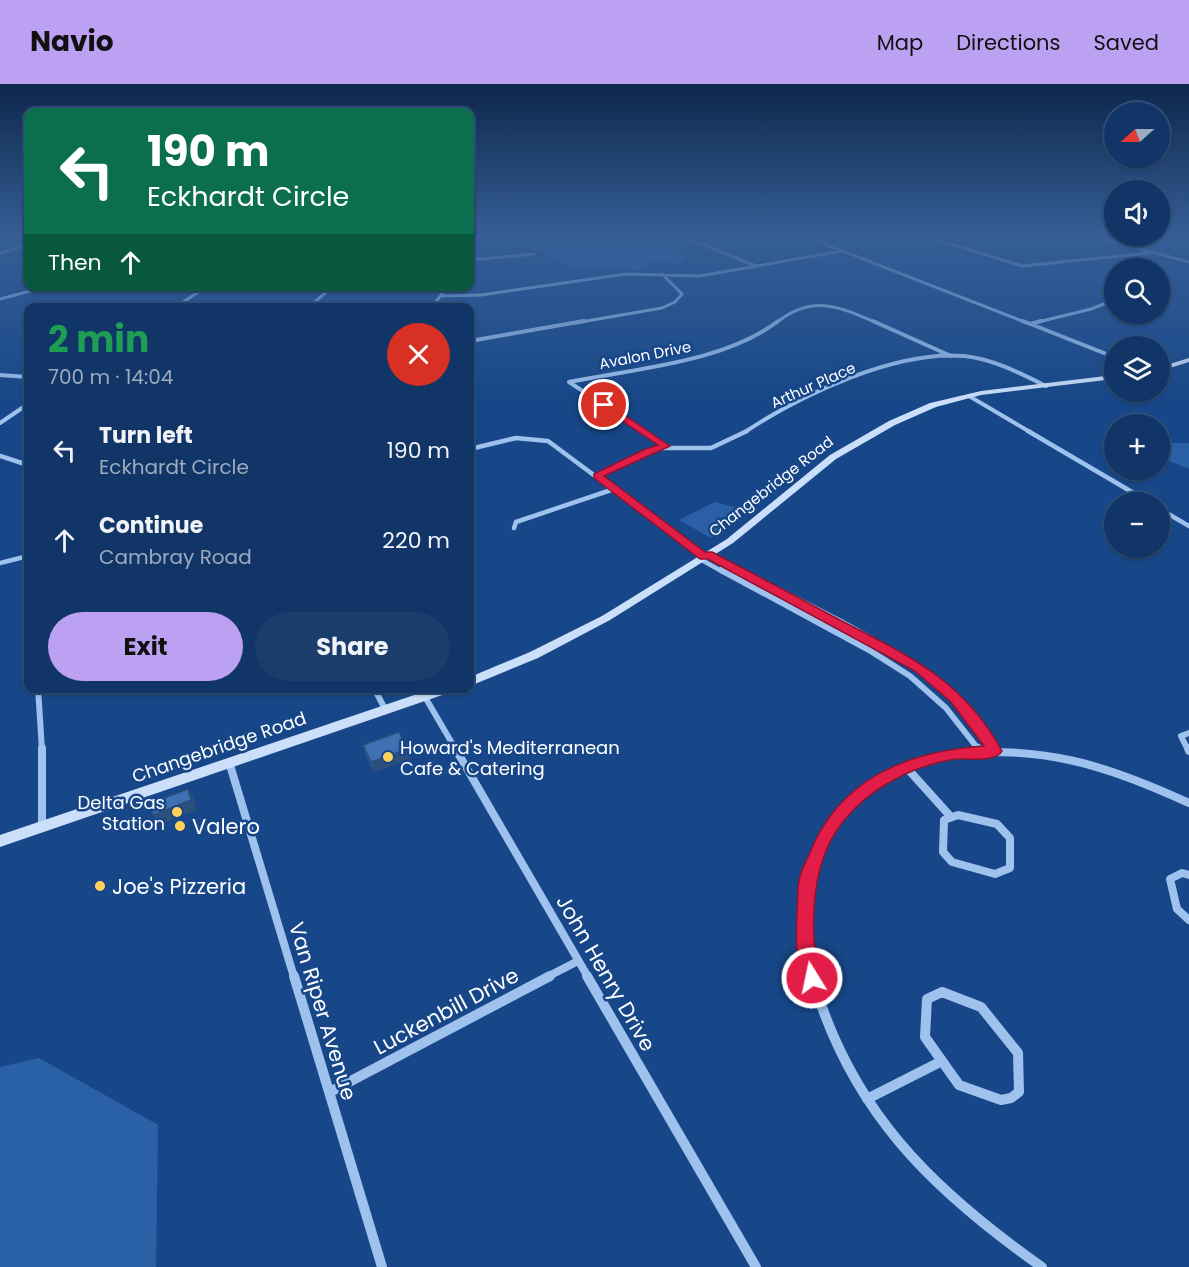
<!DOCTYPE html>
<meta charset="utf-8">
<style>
:root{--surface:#113566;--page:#1a3d6c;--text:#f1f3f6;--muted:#9cabbf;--line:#30507a;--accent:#bca0f2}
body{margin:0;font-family:Poppins,sans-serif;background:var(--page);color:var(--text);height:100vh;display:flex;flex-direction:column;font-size:22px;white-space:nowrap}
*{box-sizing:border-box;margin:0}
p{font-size:20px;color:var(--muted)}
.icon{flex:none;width:33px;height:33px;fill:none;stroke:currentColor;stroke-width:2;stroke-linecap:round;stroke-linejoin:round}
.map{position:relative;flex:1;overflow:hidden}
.panel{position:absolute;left:24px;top:219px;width:450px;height:390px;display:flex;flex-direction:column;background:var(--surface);border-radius:12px;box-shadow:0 2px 4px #0004,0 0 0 2px var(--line)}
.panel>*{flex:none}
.top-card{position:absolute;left:24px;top:24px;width:450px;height:183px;border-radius:12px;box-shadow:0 2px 4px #0004,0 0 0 2px var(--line);background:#0b6e4f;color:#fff;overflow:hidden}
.needle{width:39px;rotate:249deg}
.buttons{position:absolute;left:1104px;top:18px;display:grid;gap:12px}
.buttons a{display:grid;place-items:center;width:66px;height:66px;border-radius:50%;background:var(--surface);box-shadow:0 2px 4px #0004,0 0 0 2px var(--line);font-size:30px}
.pin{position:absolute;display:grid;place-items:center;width:51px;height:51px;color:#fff;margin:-26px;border:3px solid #fff;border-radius:50%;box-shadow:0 2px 6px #0007}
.me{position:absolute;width:66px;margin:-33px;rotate:350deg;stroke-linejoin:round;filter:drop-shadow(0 0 4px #0008)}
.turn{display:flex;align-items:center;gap:21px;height:126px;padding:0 24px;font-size:27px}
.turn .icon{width:78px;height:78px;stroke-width:2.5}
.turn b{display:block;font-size:42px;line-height:51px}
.then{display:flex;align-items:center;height:57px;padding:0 24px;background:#0003;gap:12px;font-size:22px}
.round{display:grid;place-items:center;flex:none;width:63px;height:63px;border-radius:32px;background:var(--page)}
.head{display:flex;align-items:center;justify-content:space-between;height:102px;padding:0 24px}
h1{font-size:36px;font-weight:700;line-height:45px;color:#1e9e55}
.action{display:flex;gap:12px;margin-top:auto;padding:12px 24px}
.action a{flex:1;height:69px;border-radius:36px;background:var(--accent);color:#111;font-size:24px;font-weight:700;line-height:69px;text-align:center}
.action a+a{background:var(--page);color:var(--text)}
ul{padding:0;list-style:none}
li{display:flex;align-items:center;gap:18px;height:90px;padding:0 24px}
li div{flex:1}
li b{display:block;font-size:22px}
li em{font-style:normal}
header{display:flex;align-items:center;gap:36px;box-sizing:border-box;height:84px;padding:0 30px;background:var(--accent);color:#111}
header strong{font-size:28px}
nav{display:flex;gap:33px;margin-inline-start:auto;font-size:21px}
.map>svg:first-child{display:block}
</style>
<header>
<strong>Navio</strong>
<nav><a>Map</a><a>Directions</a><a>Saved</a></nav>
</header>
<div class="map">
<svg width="1189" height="1183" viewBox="0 0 1189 1183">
<rect width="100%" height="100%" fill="#174788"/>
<path fill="#2a61a6" d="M516 153H609L635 157 646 164 673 166 687 174 682 179 651 178 638 186 601 181 575 186Z
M1169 359H1189V385L1160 373Z
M715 418 749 427 711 454 679 436Z
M39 974 158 1041 156 1183H0V983Z"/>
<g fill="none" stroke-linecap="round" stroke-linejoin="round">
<path stroke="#9ec1ee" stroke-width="3" d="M685 153 756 182
M807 153 1027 239
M929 153 1022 182 1149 169
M1096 153 1189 178
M0 169 25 161 27 153
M470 172 478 153
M470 176 534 170
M441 212 481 211 626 190 700 192 842 167
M0 215 49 202
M176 223 207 202
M114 224 137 220 179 221
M308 224 333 202
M431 224 448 202
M575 239 662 224 675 218 682 210 662 190
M776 239C812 210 838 222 877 239
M1034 239 1091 225 1114 216"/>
<path stroke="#9ec1ee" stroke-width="4" d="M873 237 951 272
M1023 237 1114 273
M1030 240 1041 237
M470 257 584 237
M0 291 28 293
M969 312 1030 348
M0 339 28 320
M645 348 569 298C633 285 726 278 778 237
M745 348C801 311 895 266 964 272 993 275 1020 289 1046 302"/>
<path stroke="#9ec1ee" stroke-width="4.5" d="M643 347 666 362
M1028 347 1149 418
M470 365 516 354 548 357 704 473
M0 372 28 381
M597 392 656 364H711L747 347
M1160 425 1189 442
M514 444 516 438 614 405
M708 471 741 488
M700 475 723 488
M0 479 28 472"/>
<path stroke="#9ec1ee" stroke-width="6" d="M721 486 869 566 910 592 946 624 979 666
M738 486C832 534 935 575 994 666
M38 604 42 666
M374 604 386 627
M425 613 456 666
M1188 666 1181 652 1189 649"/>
<path stroke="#9ec1ee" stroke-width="8" d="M455 664 588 893
M978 664 980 667
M993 664 995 667
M1188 664 1189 667
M230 681 294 893
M906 683 951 733
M958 731 997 740 1010 754V784L995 790 952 778 943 768 944 736Z
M42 744V664
M1189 791 1182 789 1170 795 1177 825 1189 836
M547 893 578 877
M812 893C800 852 804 804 821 764 864 668 982 656 1074 677 1114 686 1152 702 1189 719"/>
<path stroke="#9ec1ee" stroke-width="10" d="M294 892 382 1183
M587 892 756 1183
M812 892C850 1026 931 1105 1042 1183
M942 908 981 923 1018 969 1019 1008 1011 1014 1001 1016 959 1001 925 953 927 915Z
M330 1008 550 892
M867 1015 942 977"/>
<path fill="#cbdffa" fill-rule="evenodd" d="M1189 274V278L1160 287V283Z
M1114 291V295L981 311 936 323 895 341 836 375 733 459 610 536 538 574 470 602V593L530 568 602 532 727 455 830 371 889 337 930 319 981 307Z
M435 604H456L454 607 0 763V751Z"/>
</g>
<path fill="#366199" d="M363 661 407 665 410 675 374 688 366 671Z"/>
<path fill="#2c4f7d" d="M407 665 410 675 374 688 371 678Z
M188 705 194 715 197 726 159 741 153 731Z"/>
<path fill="#3f71b2" stroke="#2c4f7d" stroke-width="1.5" d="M399 648 407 665 371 678 363 661Z
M188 705 191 716 153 731 151 719Z"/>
<linearGradient id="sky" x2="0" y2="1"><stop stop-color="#0d274b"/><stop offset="0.48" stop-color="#365e96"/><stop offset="1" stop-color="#365e96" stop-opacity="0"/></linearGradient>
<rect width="1189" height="318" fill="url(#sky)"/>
<path fill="#e11d48" stroke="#92132f" stroke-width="1.5" d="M601 319H607L670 362 604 392 705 468H712C754 490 796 512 838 535 907 571 963 595 1002 667 996 679 967 674 955 675 912 682 869 704 842 739 817 771 812 817 814 856 815 871 824 887 818 901L812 904 805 901C795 879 796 852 797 829 798 818 797 807 799 797 800 788 805 779 809 771 838 695 908 667 984 662L951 618 915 587 708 475H700L594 394V390L643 366 658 361 601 323Z"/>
<g fill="#ffd15b" stroke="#174788" stroke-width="2">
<circle cx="388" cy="673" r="6"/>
<circle cx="177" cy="728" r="6"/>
<circle cx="180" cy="742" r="6"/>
<circle cx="100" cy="802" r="6"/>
</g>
<g text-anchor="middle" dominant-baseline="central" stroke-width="5" stroke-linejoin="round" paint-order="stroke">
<g font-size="15" fill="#fff" stroke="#174788">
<text transform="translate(645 271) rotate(-11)">Avalon Drive</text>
<text transform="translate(813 301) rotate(-24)">Arthur Place</text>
<text transform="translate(771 402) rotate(-38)">Changebridge Road</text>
</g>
<g font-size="18" fill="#fff" stroke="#174788">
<text transform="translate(219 663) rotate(-19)">Changebridge Road</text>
</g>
<g font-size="18" fill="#fff" stroke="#174788" text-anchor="start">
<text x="400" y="663">Howard's Mediterranean<tspan x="400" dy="21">Cafe &amp; Catering</tspan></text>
<text x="165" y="718" text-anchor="end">Delta Gas<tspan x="165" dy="21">Station</tspan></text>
</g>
<g font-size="21" fill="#fff" stroke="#174788" text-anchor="start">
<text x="192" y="742">Valero</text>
<text x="112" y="802">Joe's Pizzeria</text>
</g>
<g font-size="21" fill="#fff" stroke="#174788">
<text transform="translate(606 889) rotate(60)">John Henry Drive</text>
<text transform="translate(323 927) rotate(73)">Van Riper Avenue</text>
<text transform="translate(446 927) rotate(-28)">Luckenbill Drive</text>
</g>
</g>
</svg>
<div class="buttons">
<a><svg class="needle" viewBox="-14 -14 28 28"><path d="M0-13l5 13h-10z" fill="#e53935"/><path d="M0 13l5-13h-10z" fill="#9cabbf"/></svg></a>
<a><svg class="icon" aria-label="sound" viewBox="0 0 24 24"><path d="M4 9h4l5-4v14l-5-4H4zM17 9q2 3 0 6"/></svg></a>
<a><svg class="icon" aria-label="search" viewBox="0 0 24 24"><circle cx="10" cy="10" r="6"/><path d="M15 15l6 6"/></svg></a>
<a><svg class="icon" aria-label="layers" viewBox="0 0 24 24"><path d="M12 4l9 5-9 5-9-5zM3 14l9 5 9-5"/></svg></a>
<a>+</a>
<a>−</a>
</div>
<div class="pin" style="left:604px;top:321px;background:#d93025"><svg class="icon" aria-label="arrive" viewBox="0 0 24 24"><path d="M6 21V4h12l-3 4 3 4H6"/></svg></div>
<svg class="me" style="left:812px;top:894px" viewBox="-20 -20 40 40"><circle r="17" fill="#e11d48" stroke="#fff" stroke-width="3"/><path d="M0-11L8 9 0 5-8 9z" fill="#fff"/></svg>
<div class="top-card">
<div class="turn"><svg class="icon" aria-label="left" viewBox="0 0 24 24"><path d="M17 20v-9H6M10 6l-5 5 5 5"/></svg><div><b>190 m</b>Eckhardt Circle</div></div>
<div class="then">Then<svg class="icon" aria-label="ahead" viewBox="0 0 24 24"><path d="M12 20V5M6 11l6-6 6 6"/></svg></div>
</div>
<section class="panel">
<div class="head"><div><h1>2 min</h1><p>700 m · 14:04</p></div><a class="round" style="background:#d93025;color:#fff"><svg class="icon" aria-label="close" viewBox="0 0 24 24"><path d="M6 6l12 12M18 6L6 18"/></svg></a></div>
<ul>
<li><svg class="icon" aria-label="left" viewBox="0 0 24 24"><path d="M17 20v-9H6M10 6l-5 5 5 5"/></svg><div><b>Turn left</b><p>Eckhardt Circle</p></div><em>190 m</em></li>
<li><svg class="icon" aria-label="ahead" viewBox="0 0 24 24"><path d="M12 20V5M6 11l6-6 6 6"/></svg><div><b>Continue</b><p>Cambray Road</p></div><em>220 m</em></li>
</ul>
<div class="action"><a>Exit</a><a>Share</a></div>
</section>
</div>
